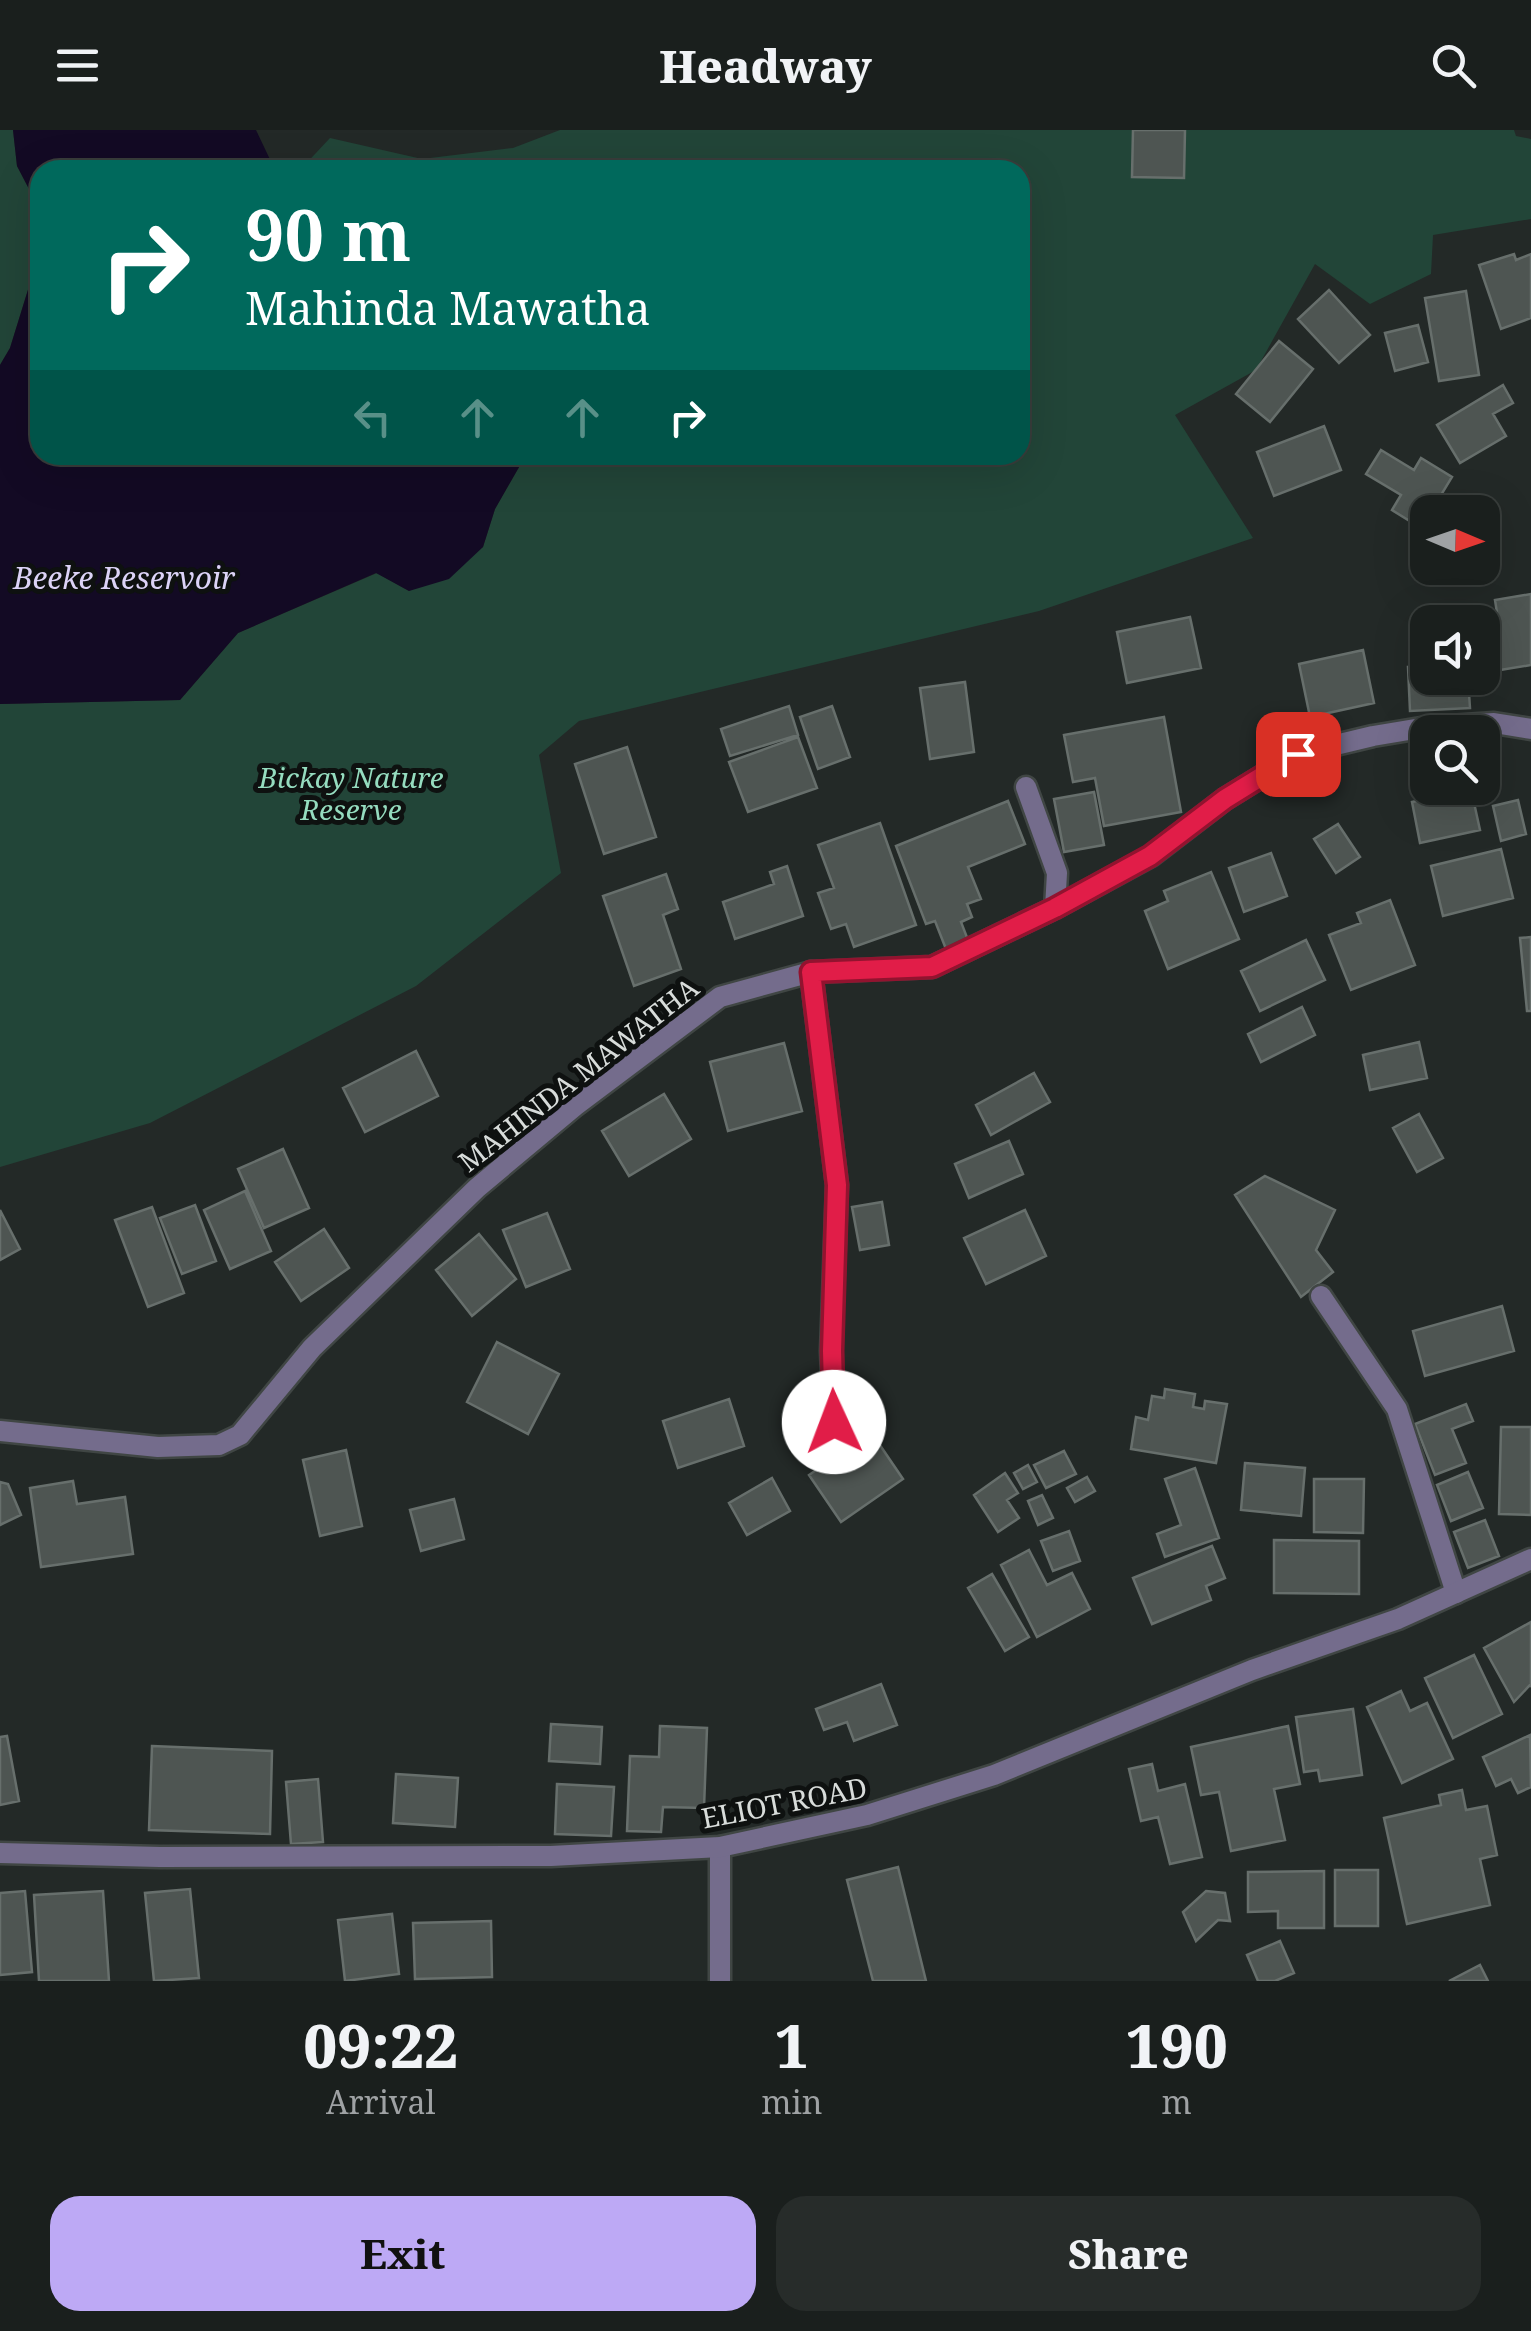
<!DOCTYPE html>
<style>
:root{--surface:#1a1f1d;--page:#272c2a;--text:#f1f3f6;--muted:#9fa2a4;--line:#383d3b;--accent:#bda9f5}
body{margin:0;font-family:"Noto Serif",serif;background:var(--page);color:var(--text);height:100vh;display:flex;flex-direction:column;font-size:38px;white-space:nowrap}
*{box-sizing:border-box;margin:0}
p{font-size:32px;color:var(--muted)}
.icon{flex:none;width:55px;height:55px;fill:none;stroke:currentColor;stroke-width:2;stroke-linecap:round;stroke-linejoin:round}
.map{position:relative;height:1851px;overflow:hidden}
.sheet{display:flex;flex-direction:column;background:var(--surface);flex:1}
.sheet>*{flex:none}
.banner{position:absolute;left:30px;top:30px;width:1000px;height:305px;border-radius:30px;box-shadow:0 10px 40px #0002,0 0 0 2px var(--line);background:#00695c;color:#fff;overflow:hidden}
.needle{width:65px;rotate:92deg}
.fabs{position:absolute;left:1410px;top:365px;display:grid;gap:20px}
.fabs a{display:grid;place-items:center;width:90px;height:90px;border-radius:20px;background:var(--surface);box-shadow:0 10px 40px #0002,0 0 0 2px var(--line);font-size:50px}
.pin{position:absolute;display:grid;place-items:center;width:85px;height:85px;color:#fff;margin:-42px;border-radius:20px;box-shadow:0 5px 15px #0006}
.me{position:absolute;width:110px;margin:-55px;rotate:358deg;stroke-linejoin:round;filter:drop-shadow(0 0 8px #0008)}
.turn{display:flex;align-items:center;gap:35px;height:210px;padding:0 50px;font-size:45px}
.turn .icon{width:130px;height:130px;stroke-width:2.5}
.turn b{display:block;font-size:70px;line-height:85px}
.lanes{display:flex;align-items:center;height:95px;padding:0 50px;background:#0003;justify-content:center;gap:50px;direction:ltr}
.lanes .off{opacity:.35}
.eta{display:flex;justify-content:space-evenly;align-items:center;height:170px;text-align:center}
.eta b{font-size:60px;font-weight:800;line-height:70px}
.action{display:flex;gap:20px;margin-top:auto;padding:20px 50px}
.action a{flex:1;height:115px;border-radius:30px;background:var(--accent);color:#111;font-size:40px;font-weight:800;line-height:115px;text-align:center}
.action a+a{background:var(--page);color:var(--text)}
header{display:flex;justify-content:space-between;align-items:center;height:130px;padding:0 50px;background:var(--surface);font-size:45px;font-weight:800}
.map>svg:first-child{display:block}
</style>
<header><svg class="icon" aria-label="menu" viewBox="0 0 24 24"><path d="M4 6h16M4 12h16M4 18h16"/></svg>Headway<svg class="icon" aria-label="search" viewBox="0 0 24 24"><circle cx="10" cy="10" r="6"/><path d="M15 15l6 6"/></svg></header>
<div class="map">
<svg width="1531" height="1851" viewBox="0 0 1531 1851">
<rect width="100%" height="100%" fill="#232927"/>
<path fill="#224538" d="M0 0H13L17 36 40 80V121L10 218 0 235Z
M560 0H1514L1516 6 1531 9V89L1433 105 1431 144 1370 174 1315 134 1256 240 1175 285 1253 408 1039 481 579 591 539 625 561 743 416 856 150 993 0 1037V574L180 570 238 503 377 443 409 461 483 417 495 379 526 325H1020V40H300L330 8 422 29 513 18Z"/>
<path fill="#130a24" d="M13 0H256L275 40H40V80L17 36Z
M40 121V325H526L495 379 483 417 449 449 409 461 376 443 238 503 180 570 0 574V235L10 218Z"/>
<path fill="#4e5552" stroke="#676f6c" stroke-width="2.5" d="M1133 0H1185L1184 48 1132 47Z
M1514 124 1516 130 1531 124V188L1501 199 1479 135Z
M1329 160 1370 205 1339 233 1298 189Z
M1466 161 1479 245 1439 251 1425 168Z
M1418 195 1428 232 1395 241 1385 203Z
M1279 211 1313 239 1270 292 1236 264Z
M1503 255 1513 273 1493 284 1506 306 1460 333 1437 295Z
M1324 296 1341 340 1274 366 1257 322Z
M1381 320 1414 340 1421 328 1452 347 1421 398 1392 380 1401 365 1366 344Z
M1531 464V535L1482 543V492H1453L1452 490 1497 483 1495 470Z
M1190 487 1201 538 1127 553 1117 502Z
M1363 520 1374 573 1310 587 1299 534Z
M1428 536V548H1468L1470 578 1410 581 1408 537Z
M965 552 974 622 930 629 920 558Z
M789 576 798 605 730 626 721 599Z
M832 576 850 627 818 639 800 587Z
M1164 587 1181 682 1104 696 1095 648 1073 652 1064 605Z
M798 607 817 658 748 682 729 632Z
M627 617 656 707 604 724 575 634Z
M1471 659 1480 700 1420 713 1412 672Z
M1094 662 1104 715 1064 722 1054 669Z
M1518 670 1526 704 1501 711 1493 676Z
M1008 671 1025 714 968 737 981 769 967 774 972 787 961 792 968 810 946 819 935 791 926 794 896 716Z
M880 693 916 795 854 817 846 794 831 799 818 763 834 758 818 715Z
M1338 694 1360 727 1336 743 1314 709Z
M1501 719 1513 768 1443 786 1431 736Z
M1271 723 1287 766 1244 782 1229 738Z
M787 736 803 786 735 809 723 772 774 754 770 742Z
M1211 742 1239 809 1168 839 1145 781 1168 771 1164 761Z
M666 744 678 779 663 785 681 839 634 856 603 766Z
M1390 770 1415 835 1351 860 1329 805 1361 793 1357 783Z
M1531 807V881H1527L1520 808Z
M1306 810 1325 850 1260 881 1241 841Z
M1302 877 1315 905 1261 932 1248 904Z
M1419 912 1427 948 1370 960 1363 925Z
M784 913 802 981 728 1001 710 932Z
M416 921 438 966 365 1002 343 958Z
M1034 943 1050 972 991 1005 976 975Z
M664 964 691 1009 629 1046 602 1001Z
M1419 984 1443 1028 1417 1042 1393 998Z
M1009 1011 1023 1044 969 1068 955 1034Z
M283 1019 309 1078 264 1098 238 1039Z
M1265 1046 1335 1080 1316 1120 1333 1142 1301 1167 1235 1065Z
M245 1061 271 1121 230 1139 204 1080Z
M882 1072 889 1115 860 1120 852 1077Z
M195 1075 216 1131 182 1144 160 1088Z
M152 1077 184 1163 148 1177 115 1090Z
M0 1080 20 1119 0 1130Z
M1025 1080 1046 1126 986 1154 964 1108Z
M547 1083 570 1139 526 1157 503 1100Z
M324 1099 349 1138 301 1171 275 1132Z
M479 1104 516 1149 472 1186 436 1140Z
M1502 1176 1514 1221 1425 1246 1413 1201Z
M497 1212 559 1244 528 1304 467 1272Z
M1165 1259 1195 1264 1193 1277 1204 1279 1205 1271 1227 1274 1216 1333 1131 1319 1136 1287 1148 1290 1152 1266 1164 1268Z
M729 1269 744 1316 678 1338 663 1291Z
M1466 1274 1473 1291 1452 1299 1466 1333 1435 1345 1415 1294Z
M1501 1297H1531V1385L1499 1384Z
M871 1302 903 1349 841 1392 809 1345Z
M346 1320 362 1396 320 1406 303 1330Z
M1064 1321 1076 1344 1046 1358 1034 1335Z
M1245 1333 1305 1338 1301 1386 1241 1380Z
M1028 1335 1037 1352 1023 1359 1014 1343Z
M1195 1338 1219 1408 1165 1427 1157 1404 1181 1395 1165 1349Z
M1468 1342 1483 1378 1451 1391 1437 1355Z
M1005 1343 1018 1363 1007 1370 1019 1388 998 1402 974 1365Z
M1087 1347 1095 1361 1075 1372 1067 1358Z
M772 1348 790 1381 747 1405 729 1373Z
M1314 1349H1364L1363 1403 1314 1402Z
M73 1351 77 1374 125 1367 133 1424 41 1437 30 1358Z
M0 1352 8 1354 21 1385 0 1395Z
M1042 1365 1053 1388 1038 1395 1028 1371Z
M454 1369 464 1409 421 1421 410 1380Z
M1485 1390 1499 1426 1468 1438 1454 1402Z
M1069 1401 1080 1431 1053 1441 1041 1411Z
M1274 1410 1359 1411V1464L1274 1463Z
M1212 1416 1225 1448 1206 1456 1211 1470 1152 1494 1133 1448Z
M1029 1420 1047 1455 1072 1443 1090 1479 1037 1507 1001 1435Z
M992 1444 1029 1507 1005 1521 968 1458Z
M1531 1492V1557L1530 1555 1514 1572 1484 1518Z
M1474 1525 1502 1584 1453 1608 1425 1548Z
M881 1554 897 1595 854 1611 847 1592 824 1600 816 1579Z
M1401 1561 1410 1581 1427 1573 1453 1629 1402 1653 1367 1577Z
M1353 1579 1362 1645 1320 1651 1318 1640 1304 1642 1296 1587Z
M551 1594 602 1597 600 1634 549 1631Z
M660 1596 707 1598 704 1678 663 1677 661 1702 627 1701 630 1626 659 1627Z
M1288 1596 1300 1654 1274 1659 1285 1710 1231 1721 1219 1662 1201 1665 1191 1617Z
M1530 1605 1531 1657 1518 1663 1511 1649 1496 1656 1483 1627Z
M7 1606 19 1671 0 1675V1607Z
M152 1616 272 1621 270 1704 149 1700Z
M1152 1634 1158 1661 1185 1654 1202 1727 1170 1734 1158 1687 1141 1691 1129 1639Z
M396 1644 458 1648 455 1697 393 1693Z
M318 1649 323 1712 291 1714 286 1652Z
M557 1654 614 1657 611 1706 555 1704Z
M1462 1660 1466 1680 1487 1676 1497 1725 1480 1729 1490 1775 1407 1794 1384 1688 1441 1675 1439 1665Z
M898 1737 926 1851H873L847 1750Z
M1335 1740H1378V1796H1335Z
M1324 1741V1798H1278V1781L1248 1782V1742Z
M190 1759 199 1848 154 1851 145 1763Z
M25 1761 32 1842 0 1845V1763Z
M103 1761 109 1851H39L34 1765Z
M1206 1761 1225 1763 1230 1791 1218 1790 1196 1811 1183 1782Z
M392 1784 399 1844 345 1851 338 1790Z
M491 1791 492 1847 415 1849 413 1793Z
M1280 1811 1294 1843 1275 1851H1258L1247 1825Z
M1480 1835 1488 1851H1449Z"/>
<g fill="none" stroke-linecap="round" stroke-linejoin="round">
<g stroke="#404644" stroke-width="25">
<path id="service" d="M811 842 837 1055 831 1221 834 1293"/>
</g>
<g stroke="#404644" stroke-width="25">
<path id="minor" d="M1026 657 1057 743 1055 778
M1321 1166 1397 1279 1456 1463
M0 1301 158 1317 219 1315 240 1305 312 1218 477 1058 575 976 720 867 811 842 932 837 1055 778 1151 726 1225 669 1298 624 1373 606 1421 598 1494 593 1531 599
M720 1851V1717"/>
</g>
<g stroke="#404644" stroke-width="25">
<path id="tertiary" d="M0 1723 160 1727 551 1726 720 1717 867 1685 994 1645 1252 1540 1398 1489 1531 1429"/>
</g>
<use href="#service" stroke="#746c8c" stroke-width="20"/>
<use href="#minor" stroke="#746c8c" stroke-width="20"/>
<use href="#tertiary" stroke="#746c8c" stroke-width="20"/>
</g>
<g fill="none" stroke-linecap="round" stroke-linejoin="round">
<g stroke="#92132f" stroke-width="25">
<path id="route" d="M834 1292 832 1221 837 1055 811 842 932 837 1055 778 1150 726 1225 669 1298 624"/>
</g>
<use href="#route" stroke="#e11d48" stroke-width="18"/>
</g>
<g text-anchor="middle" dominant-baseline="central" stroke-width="10" stroke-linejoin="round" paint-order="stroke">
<g font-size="28" font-style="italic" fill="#95dcbf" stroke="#0e1110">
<text x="351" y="647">Bickay Nature<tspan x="351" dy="32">Reserve</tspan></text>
</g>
<g font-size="28" fill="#d8dcda" stroke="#0e1110">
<text transform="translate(578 944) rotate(-38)">MAHINDA MAWATHA</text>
<text transform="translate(784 1672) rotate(-11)">ELIOT ROAD</text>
</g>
<g font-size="30" font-style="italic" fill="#dcd3f7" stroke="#0e1110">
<text x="124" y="447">Beeke Reservoir</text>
</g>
</g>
</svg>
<div class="fabs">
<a><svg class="needle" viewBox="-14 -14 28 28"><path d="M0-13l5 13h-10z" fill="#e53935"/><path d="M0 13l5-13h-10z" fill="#9fa2a4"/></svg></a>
<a><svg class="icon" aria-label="sound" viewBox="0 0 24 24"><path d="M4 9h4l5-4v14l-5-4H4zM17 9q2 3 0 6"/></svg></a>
<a><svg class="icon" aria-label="search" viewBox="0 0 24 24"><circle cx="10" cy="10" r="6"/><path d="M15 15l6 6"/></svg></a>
</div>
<div class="pin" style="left:1298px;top:624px;background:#d93025"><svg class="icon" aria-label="arrive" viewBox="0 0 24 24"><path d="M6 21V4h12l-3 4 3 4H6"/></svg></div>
<svg class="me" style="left:834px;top:1292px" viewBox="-20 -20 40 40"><circle r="19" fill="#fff"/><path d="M0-13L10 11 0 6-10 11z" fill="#e11d48"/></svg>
<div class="banner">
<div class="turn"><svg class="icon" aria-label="right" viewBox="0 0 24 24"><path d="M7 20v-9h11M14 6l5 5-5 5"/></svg><div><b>90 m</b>Mahinda Mawatha</div></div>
<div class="lanes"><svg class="icon off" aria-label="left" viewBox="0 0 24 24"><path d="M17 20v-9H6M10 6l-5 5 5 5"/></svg><svg class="icon off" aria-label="ahead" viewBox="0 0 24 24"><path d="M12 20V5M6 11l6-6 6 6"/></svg><svg class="icon off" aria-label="ahead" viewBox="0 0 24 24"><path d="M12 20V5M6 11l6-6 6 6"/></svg><svg class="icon" aria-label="right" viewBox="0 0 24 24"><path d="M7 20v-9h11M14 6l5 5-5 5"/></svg></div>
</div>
</div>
<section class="sheet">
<div class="eta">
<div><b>09:22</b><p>Arrival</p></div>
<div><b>1</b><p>min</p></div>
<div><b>190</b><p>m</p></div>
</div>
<div class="action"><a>Exit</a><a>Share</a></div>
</section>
